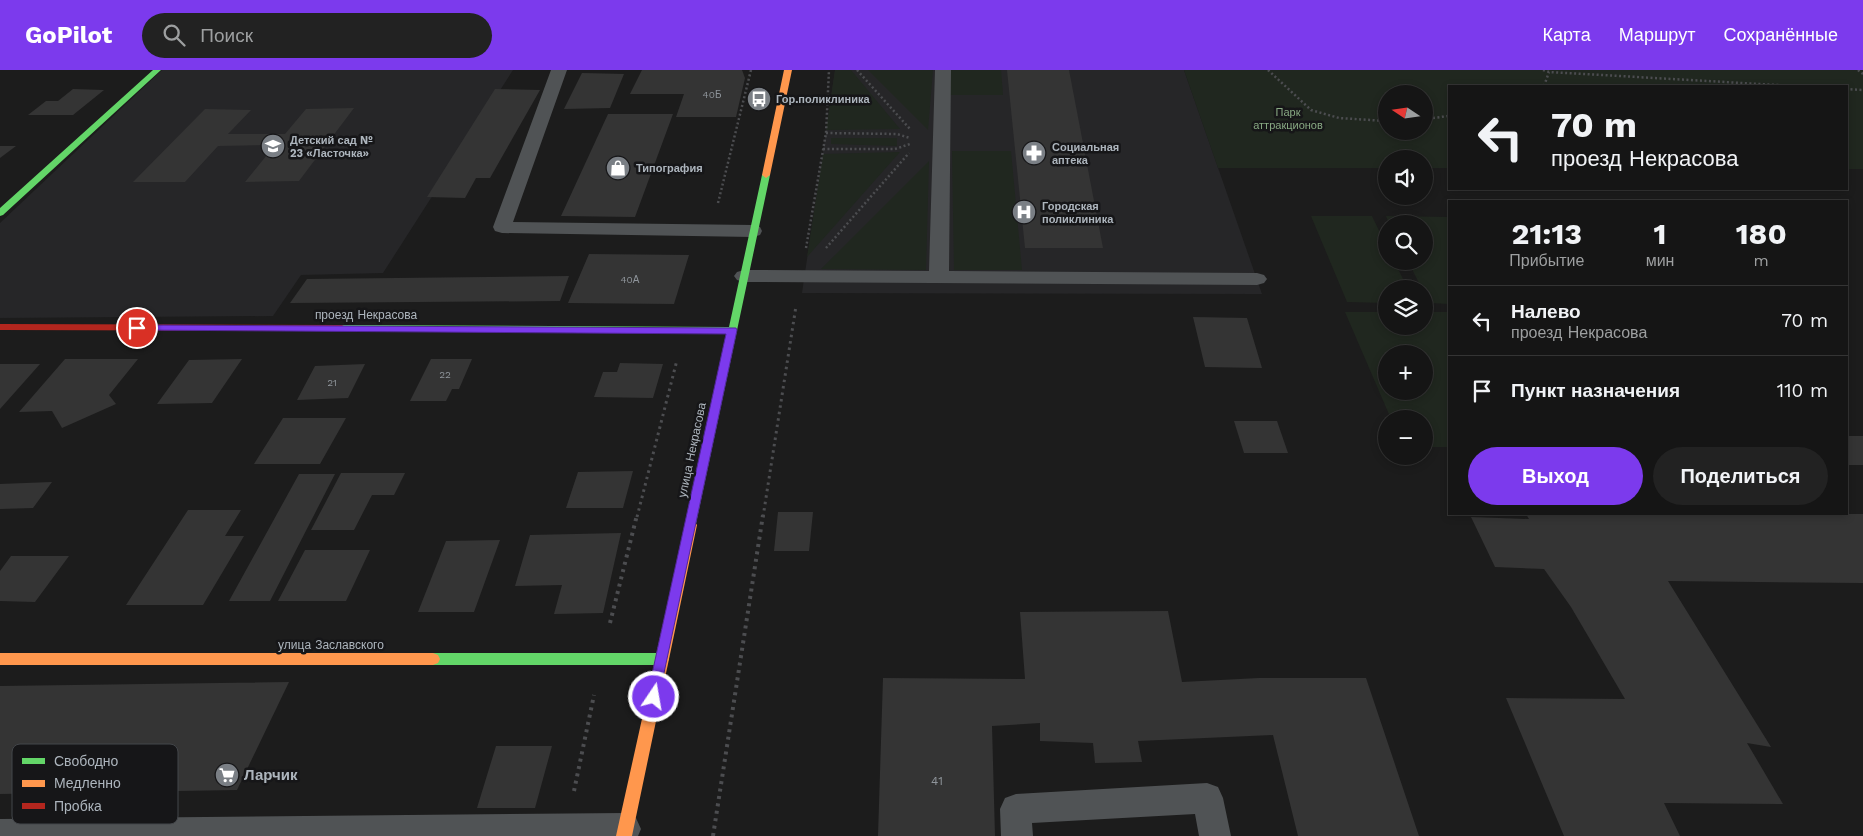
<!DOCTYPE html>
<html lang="ru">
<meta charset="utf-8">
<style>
:root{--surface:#151515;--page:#222;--text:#f1f3f6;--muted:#9d9fa0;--line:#343434;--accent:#7c3aed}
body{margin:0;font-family:"Work Sans",sans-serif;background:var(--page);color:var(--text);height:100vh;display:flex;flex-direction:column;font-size:19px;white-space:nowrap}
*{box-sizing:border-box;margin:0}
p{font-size:16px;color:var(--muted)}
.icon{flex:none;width:28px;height:28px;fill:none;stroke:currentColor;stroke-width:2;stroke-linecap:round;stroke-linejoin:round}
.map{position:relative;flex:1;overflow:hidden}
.drawer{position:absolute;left:1448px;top:130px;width:400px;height:315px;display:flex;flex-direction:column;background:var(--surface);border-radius:0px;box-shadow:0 2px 8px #0003,0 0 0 1px var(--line)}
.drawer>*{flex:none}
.guide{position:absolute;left:1448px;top:15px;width:400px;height:105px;border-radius:0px;box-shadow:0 2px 8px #0003,0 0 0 1px var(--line);background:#151515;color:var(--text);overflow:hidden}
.needle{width:32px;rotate:283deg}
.buttons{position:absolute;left:1378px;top:15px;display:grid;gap:10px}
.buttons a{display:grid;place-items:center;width:55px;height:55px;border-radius:50%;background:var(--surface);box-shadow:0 2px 8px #0003,0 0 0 1px var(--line);font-size:25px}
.pin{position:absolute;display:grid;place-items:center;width:42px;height:42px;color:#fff;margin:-21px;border:2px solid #fff;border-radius:50%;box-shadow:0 1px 5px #0007}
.me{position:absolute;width:55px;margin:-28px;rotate:12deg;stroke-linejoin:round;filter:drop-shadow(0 0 4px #0008)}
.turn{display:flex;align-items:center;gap:18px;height:105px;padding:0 20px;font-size:22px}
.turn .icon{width:65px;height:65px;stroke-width:2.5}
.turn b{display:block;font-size:35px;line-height:42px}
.eta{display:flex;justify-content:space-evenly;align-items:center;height:85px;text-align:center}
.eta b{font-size:30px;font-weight:700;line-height:35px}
.primary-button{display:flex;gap:10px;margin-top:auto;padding:10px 20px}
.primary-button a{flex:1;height:58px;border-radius:30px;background:var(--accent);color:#fff;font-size:20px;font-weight:700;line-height:58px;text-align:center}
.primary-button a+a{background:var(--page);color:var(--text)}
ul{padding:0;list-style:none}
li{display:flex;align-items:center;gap:15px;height:70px;padding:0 20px;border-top:1px solid var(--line)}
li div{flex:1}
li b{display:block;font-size:19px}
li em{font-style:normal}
header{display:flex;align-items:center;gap:30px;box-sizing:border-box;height:70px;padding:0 25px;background:var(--accent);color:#fff}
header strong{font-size:24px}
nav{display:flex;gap:28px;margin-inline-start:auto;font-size:18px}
.search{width:350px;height:45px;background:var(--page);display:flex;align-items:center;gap:12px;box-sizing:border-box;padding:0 18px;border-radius:28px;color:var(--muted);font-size:19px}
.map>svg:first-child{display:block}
</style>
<header>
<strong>GoPilot</strong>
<div class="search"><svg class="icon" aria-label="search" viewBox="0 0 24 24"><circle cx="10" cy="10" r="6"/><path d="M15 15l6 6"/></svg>Поиск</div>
<nav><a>Карта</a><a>Маршрут</a><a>Сохранённые</a></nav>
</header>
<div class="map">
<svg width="1863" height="766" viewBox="0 0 1863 766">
<rect width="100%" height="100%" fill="#1c1c1c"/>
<path fill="#262628" d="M162 0H513L383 203 301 205 273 246 0 248V153Z
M835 0H1184L1262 224 802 223Z"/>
<path fill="#20271f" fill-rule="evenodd" d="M835 0H851L900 59 826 60Z
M868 0H933L928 60Z
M949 0H1001L1003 25H949Z
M1184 0H1863V99H1846V16H1449V98H1424V89H1386V98H1218ZM1386 24H1424V61H1386Z
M831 68H897V76L831 74Z
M952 81H1011L1022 200H954Z
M900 82 807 187 823 84Z
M929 91 926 200 821 199Z
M1311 146H1372L1386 175V191H1394L1408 219H1386V233L1347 232Z
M1386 146 1449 147V234L1429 233 1424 219H1422L1408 191H1424V154H1389Z
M1345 242H1386V256H1424V242H1449V377H1424V349H1391ZM1386 284H1424V321H1386Z"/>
<path fill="#343434" d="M642 0H742L745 8 736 47H676L684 24H630Z
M1007 0H1069L1103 178H1025Z
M582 3 624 4 610 38 564 39Z
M73 19 104 20 73 45H28L46 31H58Z
M495 19 540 20 490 108H476L465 128 427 127Z
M354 38 299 111 245 112 275 75 218 76 185 112H133L205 39 251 40 228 64H285L306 39Z
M608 44H673L635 147 561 146Z
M0 76H16L0 88Z
M589 184 689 185 674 234 568 233Z
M569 206 560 231 290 233 307 209Z
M1193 247 1247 248 1262 298 1205 297Z
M65 289H138L109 325 116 334 62 358 52 341 19 342Z
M242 289 212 333 157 334 189 290Z
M431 289H472L459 319H452L446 331H410Z
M620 293 663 294 653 328 594 327 603 302H617Z
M0 294H40L0 339Z
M365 294 348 328 297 330 315 296Z
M283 348H346L320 394H254Z
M1234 351H1277L1288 383H1244Z
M1846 366H1863V395H1846Z
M633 401 623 438H566L578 402Z
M341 403H405L394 425H372L354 460H311Z
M299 404H335L270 531H229Z
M52 412 33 438 0 439V414Z
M188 440H241L225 466H244L203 535H126Z
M778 442H813L809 481H774Z
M1526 444H1863V513L1668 511 1771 677 1747 673 1783 734 1664 733 1680 766H1564L1506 628 1625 629 1571 537 1544 499 1495 497 1471 447 1529 449Z
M621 463 603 543 554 544 562 515 515 516 530 465Z
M500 470 474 542H418L446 471Z
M305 480H370L346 531H278Z
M11 486H69L35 532 0 531V501Z
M1168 541 1182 612 1259 608H1366L1419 766H1298L1273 665 1138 671 1142 692 1095 693 1093 673 1040 671V653L992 656 995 766H878L883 608 1025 609 1020 542Z
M289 612 237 720 0 724V616Z
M496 676H552L535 738H477Z"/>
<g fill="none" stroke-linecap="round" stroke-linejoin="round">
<path stroke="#4c4d50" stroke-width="2.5" stroke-dasharray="2 2.5" stroke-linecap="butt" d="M857 0 910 59
M1268 0 1311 40 1339 48 1386 51
M1543 0 1549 2 1795 16
M1858 0 1863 4
M1544 16 1549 2
M1846 19 1863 20
M1424 49 1449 46
M826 63 897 64 910 68
M823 79H895L910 74
M718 133 751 0
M806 178 826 63 829 0
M826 178 909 83"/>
<path stroke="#4c4d50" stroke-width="3" stroke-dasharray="2.5 4" stroke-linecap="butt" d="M637 447 677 290
M763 447 796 236"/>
<path stroke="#4c4d50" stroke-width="4" stroke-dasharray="3 4.5" stroke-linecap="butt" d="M610 553 637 445
M574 721 594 625
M713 766 763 445"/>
<path fill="#505355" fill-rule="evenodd" d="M551 0H567L513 152 753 155 760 157 762 161 760 165 753 167 502 163 495 161 493 157Z
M935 0H951L949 201 1257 203 1264 205 1267 209 1264 213 1257 215 744 212 737 210 734 206 737 202 744 200 929 201Z
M1207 713 1218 717 1223 728 1231 766H1199L1195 744 1032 753 1033 766H1001L1000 739 1005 728 1016 724Z
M625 743 636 748 641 759 638 766H0V749Z"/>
<path fill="#63d668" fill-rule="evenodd" d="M153 0H161L3 145 0 146V138Z
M766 102 770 105 695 458H687L685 455 727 263 342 261 337 258 342 255 729 257 762 105Z
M433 583H662L667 585 669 589 667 593 662 595H433L428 593 426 589 428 585Z"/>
<path fill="#ff974d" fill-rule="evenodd" d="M784 0H792L770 105 766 108 762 105Z
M691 450 695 452 697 455 632 766H616L685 455 687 452Z
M0 583H433L438 585 440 589 438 593 433 595H0Z"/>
<path fill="#b3261e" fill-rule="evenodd" d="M0 254 342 255 347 258 342 261 0 260Z"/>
</g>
<path fill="#7c3aed" stroke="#51269a" d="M137 255 736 258 737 260 658 631 654 633 649 631 647 627 726 264 133 260 132 258Z"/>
<defs>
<g id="bus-disc" transform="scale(1.25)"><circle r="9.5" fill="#7a7f85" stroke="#161618"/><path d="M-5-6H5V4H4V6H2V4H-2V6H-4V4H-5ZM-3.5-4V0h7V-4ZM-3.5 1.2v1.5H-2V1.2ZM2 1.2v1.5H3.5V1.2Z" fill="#fff"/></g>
<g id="school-disc" transform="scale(1.25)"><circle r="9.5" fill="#7a7f85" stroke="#161618"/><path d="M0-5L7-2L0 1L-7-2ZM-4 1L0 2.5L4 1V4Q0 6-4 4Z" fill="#fff"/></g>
<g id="pharmacy-disc" transform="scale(1.25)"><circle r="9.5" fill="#7a7f85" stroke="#161618"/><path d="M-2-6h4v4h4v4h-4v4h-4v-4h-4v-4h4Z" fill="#fff"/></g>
<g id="shop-disc" transform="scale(1.25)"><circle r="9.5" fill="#7a7f85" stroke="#161618"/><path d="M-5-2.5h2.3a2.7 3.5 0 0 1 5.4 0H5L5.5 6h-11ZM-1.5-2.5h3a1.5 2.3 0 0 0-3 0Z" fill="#fff"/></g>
<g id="hospital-disc" transform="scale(1.25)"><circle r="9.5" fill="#7a7f85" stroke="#161618"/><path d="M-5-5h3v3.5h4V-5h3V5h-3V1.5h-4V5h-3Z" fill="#fff"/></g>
<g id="supermarket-disc" transform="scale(1.25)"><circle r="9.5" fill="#7a7f85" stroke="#161618"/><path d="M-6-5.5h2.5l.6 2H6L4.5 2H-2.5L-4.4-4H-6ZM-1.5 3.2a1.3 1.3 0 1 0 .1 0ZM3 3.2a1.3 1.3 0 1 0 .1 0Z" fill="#fff"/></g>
</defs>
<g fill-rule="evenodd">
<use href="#bus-disc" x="759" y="29"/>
<use href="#school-disc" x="273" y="76"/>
<use href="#pharmacy-disc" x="1034" y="83"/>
<use href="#shop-disc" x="618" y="98"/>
<use href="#hospital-disc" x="1024" y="142"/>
<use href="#supermarket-disc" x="227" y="705"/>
</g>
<g text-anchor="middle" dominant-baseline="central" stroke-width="5" stroke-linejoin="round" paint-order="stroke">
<g font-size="10" fill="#8f959b">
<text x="712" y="24">40Б</text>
<text x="630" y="209">40А</text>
<text x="445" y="304">22</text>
<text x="332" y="312">21</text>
</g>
<g font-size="11" font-weight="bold" fill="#adb5bd" stroke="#161618" text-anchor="start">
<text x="776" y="29">Гор.поликлиника</text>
<text x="290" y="70">Детский сад №<tspan x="290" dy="13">23 «Ласточка»</tspan></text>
<text x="1052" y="77">Социальная<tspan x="1052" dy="13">аптека</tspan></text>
<text x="636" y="98">Типография</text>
<text x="1042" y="136">Городская<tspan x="1042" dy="13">поликлиника</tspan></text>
</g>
<g font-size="11" fill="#88a983" stroke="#161618">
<text x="1288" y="42">Парк<tspan x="1288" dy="13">аттракционов</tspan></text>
</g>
<g font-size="12" fill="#adb5bd" stroke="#161618">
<text x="366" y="245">проезд Некрасова</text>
<text transform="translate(692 380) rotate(-78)">улица Некрасова</text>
<text x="331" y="575">улица Заславского</text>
</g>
<g font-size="12" fill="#8f959b">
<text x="937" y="711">41</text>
</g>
<g font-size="15" font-weight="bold" fill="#adb5bd" stroke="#161618" text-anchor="start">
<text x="244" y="705">Ларчик</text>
</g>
</g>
<rect x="12" y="674" width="166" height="80" rx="8" fill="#161618" stroke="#43464a" stroke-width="1"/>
<rect x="22" y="688" width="23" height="6" fill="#63d668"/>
<rect x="22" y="710" width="23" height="7" fill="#ff974d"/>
<rect x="22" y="733" width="23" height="6" fill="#b3261e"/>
<g font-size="14" fill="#adb5bd">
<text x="54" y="696">Свободно</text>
<text x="54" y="718">Медленно</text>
<text x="54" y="741">Пробка</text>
</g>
</svg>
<div class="buttons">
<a><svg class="needle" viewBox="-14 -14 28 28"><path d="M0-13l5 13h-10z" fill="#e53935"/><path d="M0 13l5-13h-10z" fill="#9d9fa0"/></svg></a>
<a><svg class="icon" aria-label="sound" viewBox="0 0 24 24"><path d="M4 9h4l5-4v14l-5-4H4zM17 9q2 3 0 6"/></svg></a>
<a><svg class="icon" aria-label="search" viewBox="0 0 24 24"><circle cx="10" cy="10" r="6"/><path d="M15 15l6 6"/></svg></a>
<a><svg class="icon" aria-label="layers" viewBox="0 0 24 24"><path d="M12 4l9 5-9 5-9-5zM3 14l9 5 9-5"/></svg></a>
<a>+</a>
<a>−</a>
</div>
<div class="pin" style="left:137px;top:258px;background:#d93025"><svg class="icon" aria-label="arrive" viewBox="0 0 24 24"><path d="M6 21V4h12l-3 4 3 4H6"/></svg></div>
<svg class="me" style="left:654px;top:627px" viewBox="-20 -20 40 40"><circle r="17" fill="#7c3aed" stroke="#fff" stroke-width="3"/><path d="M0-11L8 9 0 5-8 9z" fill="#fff"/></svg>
<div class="guide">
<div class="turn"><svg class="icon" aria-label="left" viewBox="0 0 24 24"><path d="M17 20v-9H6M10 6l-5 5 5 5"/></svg><div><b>70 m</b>проезд Некрасова</div></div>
</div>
<section class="drawer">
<div class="eta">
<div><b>21:13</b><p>Прибытие</p></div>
<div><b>1</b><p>мин</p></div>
<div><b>180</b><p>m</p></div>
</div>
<ul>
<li><svg class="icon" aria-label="left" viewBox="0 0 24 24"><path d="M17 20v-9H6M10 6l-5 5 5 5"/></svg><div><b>Налево</b><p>проезд Некрасова</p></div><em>70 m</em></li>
<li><svg class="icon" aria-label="arrive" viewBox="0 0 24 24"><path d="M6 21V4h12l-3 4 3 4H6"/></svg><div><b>Пункт назначения</b></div><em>110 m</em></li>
</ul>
<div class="primary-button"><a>Выход</a><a>Поделиться</a></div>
</section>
</div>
